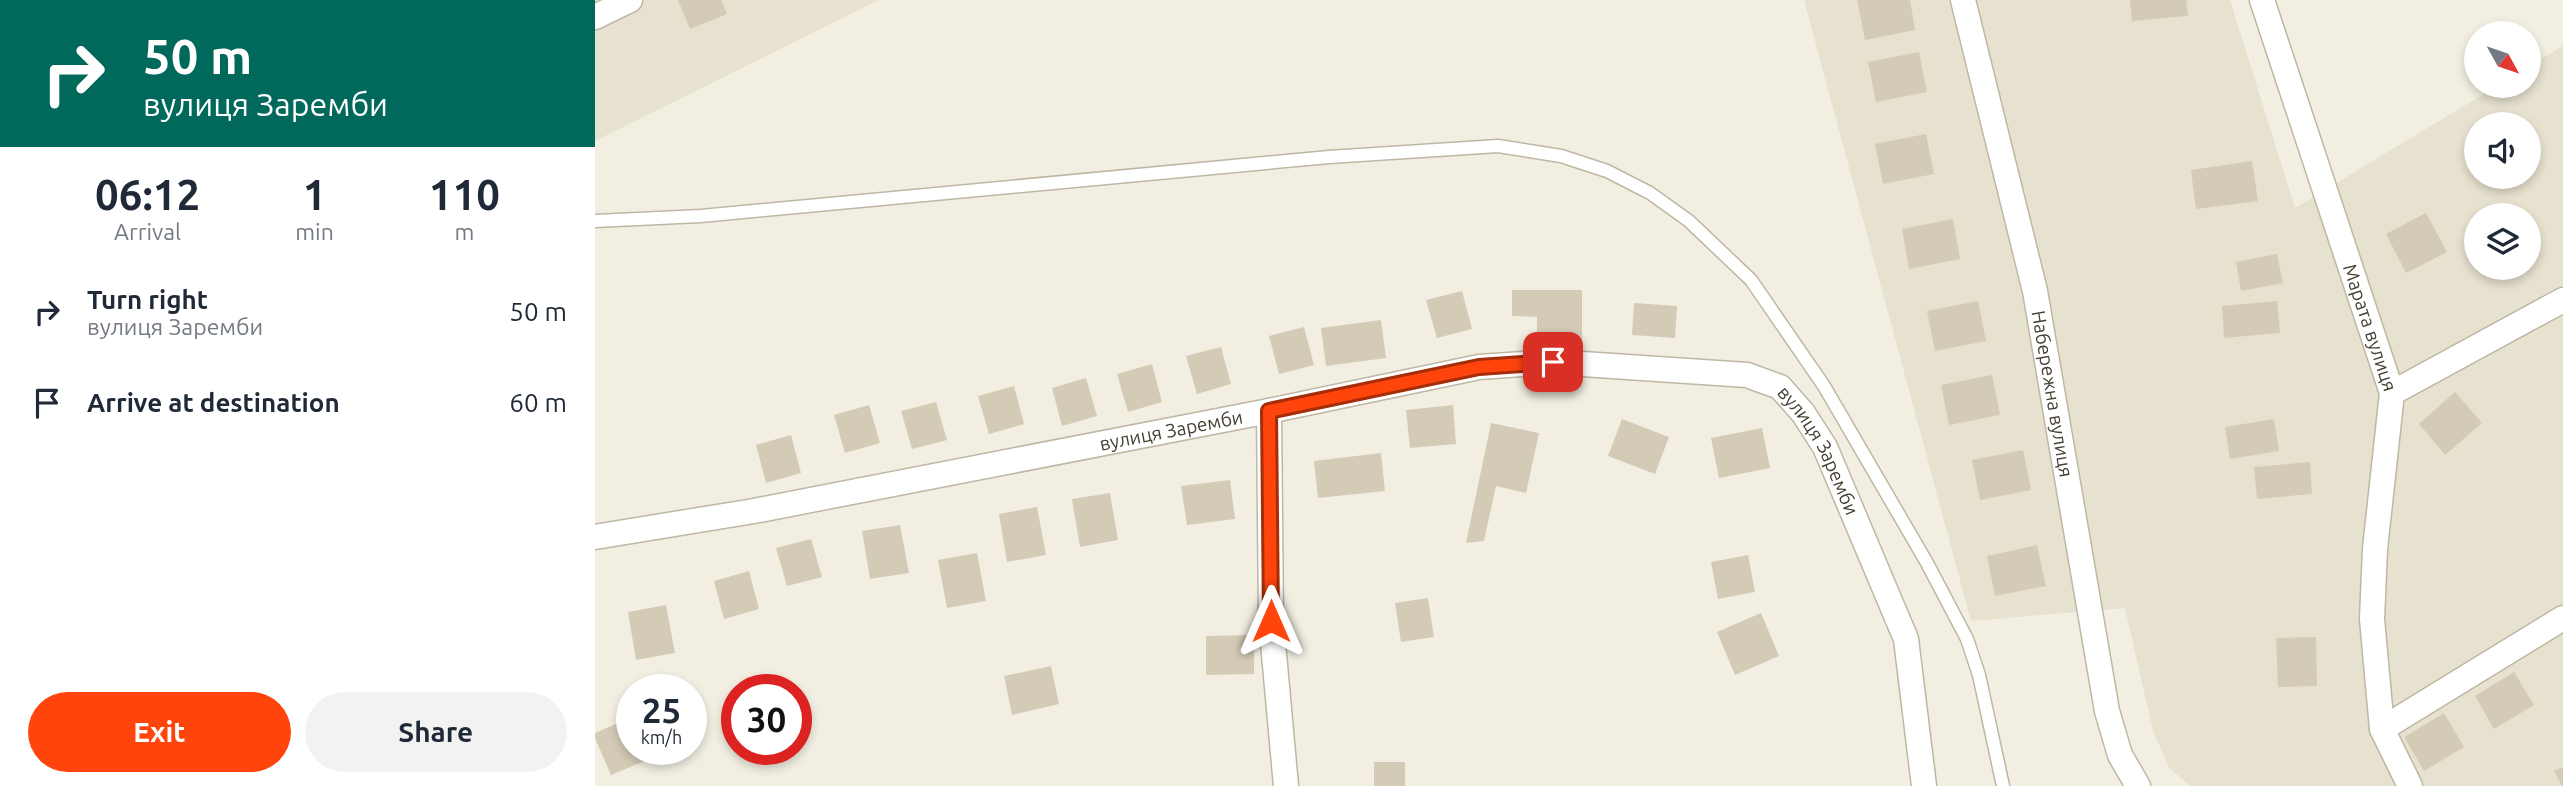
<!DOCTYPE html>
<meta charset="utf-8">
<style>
:root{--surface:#fff;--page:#f2f2f3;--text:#1f2937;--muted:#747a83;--accent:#ff450c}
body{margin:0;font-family:Ubuntu,sans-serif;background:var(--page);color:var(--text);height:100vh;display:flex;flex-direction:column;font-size:26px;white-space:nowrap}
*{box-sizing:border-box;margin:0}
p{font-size:23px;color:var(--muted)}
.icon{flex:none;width:38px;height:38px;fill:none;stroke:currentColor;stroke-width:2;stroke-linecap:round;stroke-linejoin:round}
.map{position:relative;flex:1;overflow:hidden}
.panel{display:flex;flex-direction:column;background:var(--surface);width:595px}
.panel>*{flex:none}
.hud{background:#00695c;color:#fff;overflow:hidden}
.needle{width:46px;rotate:130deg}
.controls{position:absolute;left:1869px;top:21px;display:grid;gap:14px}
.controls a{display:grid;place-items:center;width:77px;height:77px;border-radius:50%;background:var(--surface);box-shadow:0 4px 10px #0003;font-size:35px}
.speed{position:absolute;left:21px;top:674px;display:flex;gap:14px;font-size:35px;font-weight:700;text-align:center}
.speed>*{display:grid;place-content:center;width:91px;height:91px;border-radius:50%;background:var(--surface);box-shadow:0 4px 10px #0003;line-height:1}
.speed small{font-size:18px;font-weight:400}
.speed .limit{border:10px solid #d22;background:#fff;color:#111}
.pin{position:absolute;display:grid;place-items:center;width:60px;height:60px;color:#fff;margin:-30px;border-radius:14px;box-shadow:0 4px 10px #0006}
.me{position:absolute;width:77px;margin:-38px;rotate:0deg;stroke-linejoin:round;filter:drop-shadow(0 0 5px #0008)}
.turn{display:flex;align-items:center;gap:24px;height:147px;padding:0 28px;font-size:32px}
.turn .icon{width:91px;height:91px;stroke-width:2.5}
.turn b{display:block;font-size:49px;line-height:60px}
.eta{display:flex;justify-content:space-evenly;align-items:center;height:119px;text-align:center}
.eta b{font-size:42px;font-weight:700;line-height:49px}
.cta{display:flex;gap:14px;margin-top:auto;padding:14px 28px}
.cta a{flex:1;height:80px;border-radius:42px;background:var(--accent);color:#fff;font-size:28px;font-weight:700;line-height:80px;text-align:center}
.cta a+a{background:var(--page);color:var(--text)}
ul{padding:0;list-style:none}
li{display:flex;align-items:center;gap:21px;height:91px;padding:0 28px}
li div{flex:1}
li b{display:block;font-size:26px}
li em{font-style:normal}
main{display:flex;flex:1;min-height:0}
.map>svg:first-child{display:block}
</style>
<main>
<section class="panel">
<div class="hud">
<div class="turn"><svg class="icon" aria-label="right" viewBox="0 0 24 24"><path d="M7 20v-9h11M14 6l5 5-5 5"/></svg><div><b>50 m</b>вулиця Заремби</div></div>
</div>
<div class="eta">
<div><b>06:12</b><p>Arrival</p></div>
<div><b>1</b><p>min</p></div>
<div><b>110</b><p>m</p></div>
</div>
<ul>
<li><svg class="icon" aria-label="right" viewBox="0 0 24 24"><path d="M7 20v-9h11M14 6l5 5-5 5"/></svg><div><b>Turn right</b><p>вулиця Заремби</p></div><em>50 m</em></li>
<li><svg class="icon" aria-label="arrive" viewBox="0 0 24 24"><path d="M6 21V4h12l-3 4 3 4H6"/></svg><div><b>Arrive at destination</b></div><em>60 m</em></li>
</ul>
<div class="cta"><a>Exit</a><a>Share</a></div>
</section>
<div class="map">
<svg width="1968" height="786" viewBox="0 0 1968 786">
<rect width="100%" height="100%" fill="#f2efe2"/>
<path fill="#e7e1cf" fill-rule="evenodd" d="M0 0H284L0 141Z
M1209 0H1635L1700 208 1902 86H1934V66L1968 46V786H1596L1574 768 1558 731 1530 608 1376 621ZM1881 124H1934V177H1881ZM1881 215H1934V268H1881Z"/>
<path fill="#d4cbb6" d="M83 0H126L132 14 95 29Z
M1262 0H1315L1320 30 1270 40Z
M1535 0H1591L1593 16 1537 21Z
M1324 52 1332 92 1281 102 1273 62Z
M1331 134 1339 174 1288 184 1280 144Z
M1657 161 1663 201 1601 209 1596 170Z
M1831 213 1852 252 1811 273 1791 234Z
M1358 219 1365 259 1314 269 1307 229Z
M1682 254 1688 283 1646 291 1641 262Z
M917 290H987V343H942V317L917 316Z
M867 291 877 329 842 338 831 300Z
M1383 301 1391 341 1340 351 1332 311Z
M1682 301 1685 333 1629 338 1627 306Z
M1039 303 1082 306 1080 338 1037 335Z
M786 320 791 358 731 366 726 328Z
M709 327 719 365 684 374 674 336Z
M626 347 636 384 602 394 591 356Z
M557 364 567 402 533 412 522 374Z
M1397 375 1405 415 1354 425 1346 385Z
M491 378 502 416 467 426 457 388Z
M419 386 429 424 394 434 383 396Z
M1860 392 1887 423 1850 455 1824 424Z
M341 402 352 440 317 449 306 411Z
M274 405 285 443 250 453 239 415Z
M858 405 861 444 815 448 811 410Z
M1027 419 1074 437 1060 474 1013 456Z
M1679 419 1684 451 1635 459 1630 427Z
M896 423 944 433 931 493 901 486 889 541 871 543Z
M1167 428 1175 468 1124 478 1116 438Z
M196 435 206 473 171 483 161 445Z
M1428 450 1436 490 1385 500 1377 460Z
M786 453 790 491 723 498 719 461Z
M1715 462 1717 494 1662 499 1659 467Z
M635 480 640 519 592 525 586 486Z
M515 493 523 540 485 547 477 499Z
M442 507 451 555 412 562 404 514Z
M305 525 314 573 275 579 267 531Z
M216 539 227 577 192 586 181 548Z
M1442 545 1451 586 1400 596 1392 556Z
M382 553 391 601 352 608 343 560Z
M1153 555 1160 592 1123 599 1116 562Z
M154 571 164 609 129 619 119 581Z
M833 598 839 637 806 642 800 603Z
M71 605 80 653 41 660 33 612Z
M1166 613 1184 656 1140 675 1122 632Z
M659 635V674L611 675V636Z
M1721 637 1722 686 1683 687 1681 638Z
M456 666 464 704 417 715 409 676Z
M1919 672 1939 705 1899 729 1880 696Z
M1849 713 1869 747 1829 771 1809 737Z
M37 717V749H53L57 758 16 775 0 738V733Z
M779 762H810V786H779Z
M1968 767V786H1967L1959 771Z"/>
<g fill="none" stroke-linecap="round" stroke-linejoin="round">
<g stroke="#beb7a4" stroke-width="15">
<path id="lane" d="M0 221 106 216 734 157 903 146 966 156 1012 171 1055 193 1094 221 1156 280 1229 386 1332 563 1372 639 1384 675 1408 786"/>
</g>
<g stroke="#beb7a4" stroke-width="27">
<g id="street">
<path id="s1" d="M1368 0 1440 291 1512 711 1525 755 1543 786"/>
<path id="s2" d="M1667 0 1797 393 1780 549 1777 619 1787 729 1815 786"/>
<path d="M0 17 35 0"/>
<path d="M1797 393 1968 300"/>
<path d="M674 411 676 621 691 786"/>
<path id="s3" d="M0 537 159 511 674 411 884 367 958 362 1152 375 1185 387 1208 413 1230 447 1311 639 1329 786"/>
<path d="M1787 729 1968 618"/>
</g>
</g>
<use href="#lane" stroke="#fff" stroke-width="12"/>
<use href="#street" stroke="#fff" stroke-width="24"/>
</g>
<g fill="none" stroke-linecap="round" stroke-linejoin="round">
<g stroke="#a62d08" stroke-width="18">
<path id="route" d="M676 621 674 411 884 367 958 362"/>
</g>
<use href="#route" stroke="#ff450c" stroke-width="12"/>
</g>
<g text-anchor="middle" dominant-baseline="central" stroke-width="6" stroke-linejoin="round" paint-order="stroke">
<g font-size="19" fill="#443f32" stroke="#fff">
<text stroke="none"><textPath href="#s2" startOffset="345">Марата вулиця</textPath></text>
<text stroke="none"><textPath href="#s1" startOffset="404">Набережна вулиця</textPath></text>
<text stroke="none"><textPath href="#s3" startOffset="586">вулиця Заремби</textPath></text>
<text stroke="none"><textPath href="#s3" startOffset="1279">вулиця Заремби</textPath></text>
</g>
</g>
</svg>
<div class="controls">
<a><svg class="needle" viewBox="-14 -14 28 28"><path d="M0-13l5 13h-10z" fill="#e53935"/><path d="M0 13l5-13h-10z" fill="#747a83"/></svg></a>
<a><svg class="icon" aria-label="sound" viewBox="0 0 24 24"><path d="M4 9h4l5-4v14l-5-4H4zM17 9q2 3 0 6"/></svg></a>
<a><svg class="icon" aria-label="layers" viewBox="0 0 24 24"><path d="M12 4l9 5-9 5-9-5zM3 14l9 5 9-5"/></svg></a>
</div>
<div class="speed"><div>25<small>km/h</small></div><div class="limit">30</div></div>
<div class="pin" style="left:958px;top:362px;background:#d93025"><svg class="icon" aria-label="arrive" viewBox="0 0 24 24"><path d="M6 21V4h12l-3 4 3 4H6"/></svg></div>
<svg class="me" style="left:676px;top:621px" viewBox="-20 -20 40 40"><path d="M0-17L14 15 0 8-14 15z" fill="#ff450c" stroke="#fff" stroke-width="4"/></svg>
</div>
</main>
